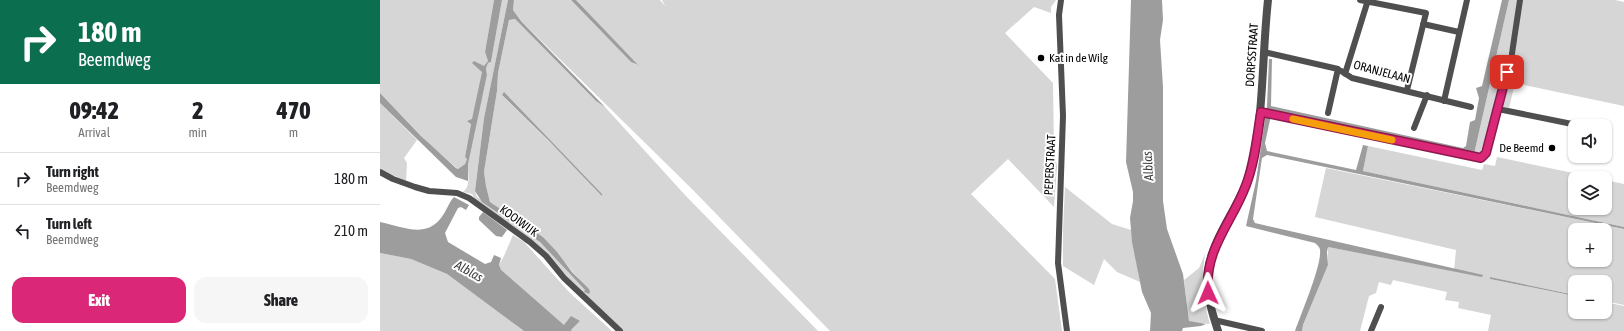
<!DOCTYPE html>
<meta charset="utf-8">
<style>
:root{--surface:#fff;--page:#f6f6f6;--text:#202124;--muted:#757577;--line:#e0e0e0;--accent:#db2777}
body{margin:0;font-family:"Asap Condensed",sans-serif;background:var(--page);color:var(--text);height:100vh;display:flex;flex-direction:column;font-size:15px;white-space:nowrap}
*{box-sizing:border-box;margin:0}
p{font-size:13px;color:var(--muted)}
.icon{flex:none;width:22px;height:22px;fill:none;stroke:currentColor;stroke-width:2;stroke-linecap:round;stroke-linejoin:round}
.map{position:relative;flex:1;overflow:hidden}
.details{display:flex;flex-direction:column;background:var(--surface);width:380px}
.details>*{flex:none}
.guide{background:#0b6e4f;color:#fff;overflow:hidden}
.buttons{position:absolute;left:1188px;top:119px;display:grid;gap:8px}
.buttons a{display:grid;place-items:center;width:44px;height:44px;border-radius:8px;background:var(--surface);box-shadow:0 1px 3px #0004;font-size:20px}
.pin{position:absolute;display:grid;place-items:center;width:34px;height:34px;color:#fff;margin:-17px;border-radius:8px;box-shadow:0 2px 6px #0006}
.me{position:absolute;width:44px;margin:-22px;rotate:359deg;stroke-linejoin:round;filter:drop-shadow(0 0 3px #0008)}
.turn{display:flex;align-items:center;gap:14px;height:84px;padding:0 12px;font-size:18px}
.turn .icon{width:52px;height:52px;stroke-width:2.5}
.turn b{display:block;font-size:28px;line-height:34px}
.eta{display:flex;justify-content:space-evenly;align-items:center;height:68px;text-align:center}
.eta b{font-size:24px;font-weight:800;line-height:28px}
.cta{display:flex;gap:8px;margin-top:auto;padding:8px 12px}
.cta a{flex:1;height:46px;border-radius:12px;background:var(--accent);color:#fff;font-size:16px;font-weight:800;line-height:46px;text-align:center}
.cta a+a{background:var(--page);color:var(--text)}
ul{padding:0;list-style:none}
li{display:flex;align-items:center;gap:12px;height:52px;padding:0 12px;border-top:1px solid var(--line)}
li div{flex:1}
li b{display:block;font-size:15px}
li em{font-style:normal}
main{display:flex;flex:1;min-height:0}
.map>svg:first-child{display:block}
</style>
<main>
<section class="details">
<div class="guide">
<div class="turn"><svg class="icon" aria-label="right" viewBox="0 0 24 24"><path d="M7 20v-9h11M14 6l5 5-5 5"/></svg><div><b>180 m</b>Beemdweg</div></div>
</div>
<div class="eta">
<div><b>09:42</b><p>Arrival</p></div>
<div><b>2</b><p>min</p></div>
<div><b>470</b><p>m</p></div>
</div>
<ul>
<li><svg class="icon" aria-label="right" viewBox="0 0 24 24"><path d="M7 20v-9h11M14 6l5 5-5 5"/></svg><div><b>Turn right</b><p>Beemdweg</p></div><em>180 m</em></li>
<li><svg class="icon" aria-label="left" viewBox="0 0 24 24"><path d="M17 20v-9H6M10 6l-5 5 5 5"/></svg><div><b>Turn left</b><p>Beemdweg</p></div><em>210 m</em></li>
</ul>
<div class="cta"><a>Exit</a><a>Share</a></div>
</section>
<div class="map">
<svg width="1244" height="331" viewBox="0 0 1244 331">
<rect width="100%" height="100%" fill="#fff"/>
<path fill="#d6d6d6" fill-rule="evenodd" d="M0 0H114L105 52 108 61 91 124 85 157 87 159 85 164 78 169 49 144 0 93Z
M122 0H128L104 118 95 191 97 197 160 242 205 290V292L206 294 209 291 163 237 110 202 106 186 104 172 117 91 118 73 129 20 135 19 216 101 225 107 305 195 438 331H243L191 281 177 265 95 199 92 194 83 192C92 185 87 172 88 163 92 134 101 104 107 75L106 68 108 63 111 62ZM124 93 222 194 122 95Z
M134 0H191L251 62 257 65 196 0H280L285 6 282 0H676L671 7V13L654 7 625 33 673 83 674 151 677 166 674 207 628 159 591 194 675 279 682 331H450L312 189 141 21 133 10Z
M1129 0H1137L1133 38 1103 145 1100 153 1094 154Z
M1141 0H1235L1244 2V106L1135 83 1129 108 1122 106 1138 36Z
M0 103 37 140 24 158 27 163 26 181 0 169Z
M988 146 1102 170 1104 164 1115 166 1117 157 1217 178H1195V208H1225V180L1244 184V227L983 171Z
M946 168 1244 229V305L1225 301V282H1195V295L1110 277V279L1195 296V312H1225V302L1244 306V331H1108L1111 315 1078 308 1079 302 1065 300 1067 292 1013 280 1011 285 999 282 996 293 989 296 980 331H922L923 325 948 265V247L1074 271 1076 250 935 217ZM1195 230H1225V260H1195Z
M685 187 732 224 751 230 760 282 737 272 724 259 714 285 683 266V230Z
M133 235 144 242 190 293 232 331H192L191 330 200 321 188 320 185 326 120 270 119 265 124 256Z
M0 253 31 259 67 274 144 331H0Z
M825 254C821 279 823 300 830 324L809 322 804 280 819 268Z"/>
<path fill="#9d9d9d" d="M114 0H122L111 62 108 63 106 68 107 75 88 164V181L76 177 0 103V93L41 136 76 168 78 169 85 164 87 159 85 157 91 124 87 121 92 119 102 72 92 63 94 61 104 66 108 61 105 52Z
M128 0H134L133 10 141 21 225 107 216 101 135 19 129 20 118 73 117 91 104 172 106 186 110 202 163 237 177 252 192 272 209 289 210 292 209 294 204 292 205 290 160 242 102 202 95 191 104 118Z
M191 0H196L258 65 251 62Z
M751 0H782L783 20 780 40 783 87V201L787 229 803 274 809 321 826 324 821 326 803 328 802 331H770L771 313 762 292 752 242 750 218 753 201V192L746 162Z
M1122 0H1129L1094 154 892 111 885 143 887 151 976 170 983 145 988 146 983 171 1244 227V229L887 155 882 158 873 219 875 223 1103 275 1102 277 948 247 947 252 948 265 923 325 922 331H915C921 314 942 265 940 250 940 247 937 245 935 243L866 226 876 181 887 106 889 59H892L891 106 1083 148 1086 146 1090 122 1095 120 1099 98 1096 88 1102 86Z
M124 92 222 194V196L169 141 122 95Z
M74 197 89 205 86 210 81 207 78 208 65 233 68 242 105 264 111 262 114 255 121 258 119 265 121 270 184 325 191 316 200 321 191 330 192 331H144L67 274 31 259 0 253V222C21 226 45 239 61 218 66 212 69 202 74 197Z
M103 212 127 230 122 237 116 236 99 220V217Z
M1110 277 1195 295V296L1110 279Z"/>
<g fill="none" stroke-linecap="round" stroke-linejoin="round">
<path stroke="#4f4f4f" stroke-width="6" d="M681 0 679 15 683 116 678 263 687 331
M980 0 1046 13 1027 90
M1043 24 1079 32
M884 52 958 69 972 78 1091 107
M965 74 988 0
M1064 101 1087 0
M1118 109 1202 126
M881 112 1101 158 1106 153 1131 60 1140 0
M948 113 958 69
M1034 128 1047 95
M1225 131H1227
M0 172 13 179 35 187 49 191 77 193 89 198 150 242 166 256 184 278 240 331
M834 320 882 331
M991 331 1001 307"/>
<path stroke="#4f4f4f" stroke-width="8" d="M838 331C832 312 825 292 828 272 833 233 863 204 872 166 884 111 882 55 888 0"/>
</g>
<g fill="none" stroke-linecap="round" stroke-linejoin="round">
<g stroke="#8e194d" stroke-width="10">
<path id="route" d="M828 293C824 249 852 223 866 185 875 162 877 136 881 112L1101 158 1106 153 1127 72"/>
</g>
<use href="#route" stroke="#db2777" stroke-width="7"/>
<path stroke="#f59e0b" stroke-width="7" d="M913 119 1012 140"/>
</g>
<g fill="#000" stroke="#fff" stroke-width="1.5">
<circle cx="661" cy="58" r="4"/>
<circle cx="1172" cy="148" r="4"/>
</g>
<g text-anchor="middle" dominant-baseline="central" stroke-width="4" stroke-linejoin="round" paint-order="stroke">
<g font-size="12" fill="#000" stroke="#fff">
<text transform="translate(872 55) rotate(-86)">DORPSSTRAAT</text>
<text transform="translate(1002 72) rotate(15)">ORANJELAAN</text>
<text transform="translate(670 165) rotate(-87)">PEPERSTRAAT</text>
<text transform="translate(139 221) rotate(36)">KOOIWIJK</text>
</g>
<g font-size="12" fill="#000" stroke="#fff" text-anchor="start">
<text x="669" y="58">Kat in de Wilg</text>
<text x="1164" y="148" text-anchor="end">De Beemd</text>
</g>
<g font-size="13" font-style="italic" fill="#3e3e3e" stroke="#fff">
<text transform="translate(768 166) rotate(-94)">Alblas</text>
<text transform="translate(89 271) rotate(29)">Alblas</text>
</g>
</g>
</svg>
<div class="buttons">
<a><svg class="icon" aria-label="sound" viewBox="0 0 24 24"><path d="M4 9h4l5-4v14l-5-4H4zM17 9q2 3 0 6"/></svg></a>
<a><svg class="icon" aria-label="layers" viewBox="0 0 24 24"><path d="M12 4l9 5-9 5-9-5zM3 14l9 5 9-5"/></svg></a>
<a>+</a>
<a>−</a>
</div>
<div class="pin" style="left:1127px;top:72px;background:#d93025"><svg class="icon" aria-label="arrive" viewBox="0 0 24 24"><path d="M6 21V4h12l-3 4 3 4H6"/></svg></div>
<svg class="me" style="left:828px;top:293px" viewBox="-20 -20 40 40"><path d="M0-17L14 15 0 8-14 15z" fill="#db2777" stroke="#fff" stroke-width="4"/></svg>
</div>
</main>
